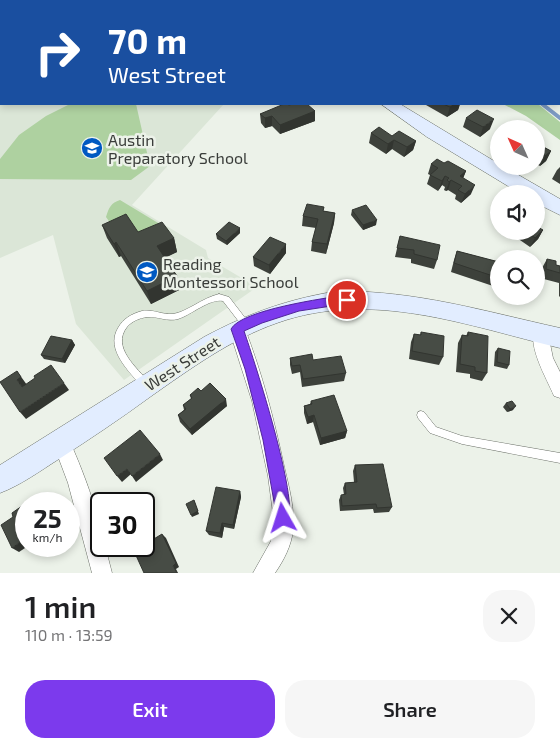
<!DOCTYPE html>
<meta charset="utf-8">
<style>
:root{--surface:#fff;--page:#f6f6f6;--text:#202124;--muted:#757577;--accent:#7c3aed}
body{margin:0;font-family:"Exo 2",sans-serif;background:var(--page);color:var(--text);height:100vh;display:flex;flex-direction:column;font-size:19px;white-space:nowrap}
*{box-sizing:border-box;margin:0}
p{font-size:16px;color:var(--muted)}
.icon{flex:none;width:28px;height:28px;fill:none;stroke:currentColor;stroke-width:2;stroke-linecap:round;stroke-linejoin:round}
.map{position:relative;height:573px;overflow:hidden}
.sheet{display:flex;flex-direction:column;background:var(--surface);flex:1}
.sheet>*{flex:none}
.hud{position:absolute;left:0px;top:0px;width:560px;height:105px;box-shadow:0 2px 8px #0003;background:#1a4fa0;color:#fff;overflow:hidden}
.needle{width:32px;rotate:315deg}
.controls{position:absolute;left:490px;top:120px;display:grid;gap:10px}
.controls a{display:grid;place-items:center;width:55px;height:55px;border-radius:50%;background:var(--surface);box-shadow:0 2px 8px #0003;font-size:25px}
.speed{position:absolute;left:15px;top:492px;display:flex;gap:10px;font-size:25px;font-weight:700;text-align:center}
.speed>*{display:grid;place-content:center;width:65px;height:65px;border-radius:50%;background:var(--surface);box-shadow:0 2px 8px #0003;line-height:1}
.speed small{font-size:12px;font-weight:400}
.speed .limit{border:2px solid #111;border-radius:8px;background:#fff;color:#111}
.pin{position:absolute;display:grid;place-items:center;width:42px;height:42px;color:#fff;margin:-21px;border:2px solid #fff;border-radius:50%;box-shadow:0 1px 5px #0007}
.me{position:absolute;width:55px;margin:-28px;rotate:354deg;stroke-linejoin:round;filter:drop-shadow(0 0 4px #0008)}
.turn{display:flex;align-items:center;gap:18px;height:105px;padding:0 25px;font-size:22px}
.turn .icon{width:65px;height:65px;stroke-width:2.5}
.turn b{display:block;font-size:35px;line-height:42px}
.round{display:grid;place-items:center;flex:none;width:52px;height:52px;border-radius:20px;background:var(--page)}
.overview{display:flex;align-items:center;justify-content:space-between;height:85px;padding:0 25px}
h1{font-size:30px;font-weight:600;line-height:38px}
.action{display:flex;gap:10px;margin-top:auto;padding:10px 25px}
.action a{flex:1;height:58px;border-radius:20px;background:var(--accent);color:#fff;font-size:20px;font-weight:600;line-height:58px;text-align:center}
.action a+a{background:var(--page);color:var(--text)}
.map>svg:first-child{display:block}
</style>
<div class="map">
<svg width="560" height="573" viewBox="0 0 560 573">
<rect width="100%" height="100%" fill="#ecf2e9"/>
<path fill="#dbe6d7" d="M0 0 276 1H1V104H224L132 205 206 250 208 258 257 287 124 380 76 324 53 235 0 258Z"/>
<path fill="#aed1a0" d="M300 0H560V27L559 1Z
M70 104H136L150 166 131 180 0 179V159L19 135 46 116Z
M503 104H538L560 122V140L526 116Z
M120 200 168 229 166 233 118 234 106 217C109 207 111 203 120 200Z"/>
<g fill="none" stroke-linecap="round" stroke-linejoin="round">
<path stroke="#7c99c2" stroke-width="4" d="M491 0 494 1
M542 104 560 118"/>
<g stroke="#6b7068" stroke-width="1">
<path id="service" d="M172 0H181L180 1H172Z
M0 37 1 38V40L0 41Z
M219 294 229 297 249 323 250 325 249 327 246 328 243 327 223 301C210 298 191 315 178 319 167 322 158 316 147 317 140 318 132 321 127 327 111 347 137 368 149 382L150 385 149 388 146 389 143 388C130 372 105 350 118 328 123 319 131 314 142 311 153 309 162 315 173 314 187 312 202 298 219 294Z
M421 411 424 412 436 427 462 436 560 453V463L462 444 433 434 430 433 418 418 417 415 418 412Z"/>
</g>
<g stroke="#6b7068" stroke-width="1">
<path id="minor" d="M237 322 243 324 245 329C262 373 274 419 284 466 289 487 295 509 293 531 291 546 284 560 275 573H253L271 541 273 513 268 476 252 401 229 329 231 324Z
M541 327 547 329 553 358 560 372V398L554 396C547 379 527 346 535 329Z
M62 434 68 437C81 467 101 514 101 546H105L112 573H92L68 483 53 443 56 437Z"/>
</g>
<g stroke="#6b7068" stroke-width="1">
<path id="secondary" d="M279 0H293L294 1H280Z
M381 104H400L499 164V166H503L560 199V215L536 203V194H521L427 137Z
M338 291C418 291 483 311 560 328V348C468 326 372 289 277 323 231 339 190 369 150 397 120 419 90 439 59 459 40 471 21 485 0 493V465L204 337C249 313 288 299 338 291Z"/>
</g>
<use href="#service" fill="#fff" fill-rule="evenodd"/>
<use href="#minor" fill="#fff" fill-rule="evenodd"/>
<use href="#secondary" fill="#e2edff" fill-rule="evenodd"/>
</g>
<path fill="#3d413b" d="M560 51V64L559 63V53Z
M426 104H460L458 110 447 117 426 105Z
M289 105 315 111V121L280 134 272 126 265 128 261 123 260 114Z
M466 118 490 129 480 137 463 127Z
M371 133 392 136 416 141 413 150 404 157 392 149 386 154 369 143Z
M536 143 551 151 546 161 540 166 536 164Z
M444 163 466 171 463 178 471 194 461 203 455 199 456 195 448 190 446 191 444 190 445 187 442 185 438 191 427 184 430 175 428 174 431 164Z
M560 167V184L552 179 557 170Z
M324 207 323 211 335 213 334 223 326 254 311 251 312 242 316 228 302 226 303 216Z
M498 208H499V220L494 218Z
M352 210 376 225 363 230 351 215Z
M102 225 138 232 174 238 177 252 165 258 177 276 181 289 151 304 121 256 119 257 107 238Z
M543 230 538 239 530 247 507 231H536Z
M240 233 227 245 217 239 216 234Z
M400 236 437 260 434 269 411 263V259L395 257Z
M457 251 499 262V288L451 272 454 260Z
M286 253 270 274 254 266 253 257Z
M547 259 556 265 560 266V297L559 296V283L540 278 542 268Z
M421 332 443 357 439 365 409 359 411 342 414 334 420 335Z
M468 332 487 373 482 381 470 378V374L456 372 458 343 462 335 466 336Z
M72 340 75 345 65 363 44 359 41 355Z
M498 348 509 365 507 369 494 366 495 352Z
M290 358 313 360 346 373 344 381 302 387 300 372 292 374 290 365Z
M201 391 227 406 192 435 180 422 178 415 184 410 183 405 191 399 190 395Z
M311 401 347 431 345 438 320 445 313 422 307 424 304 413V406L310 404Z
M506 403 513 410 507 412 503 407Z
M355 465 392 507 389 512 374 513 373 509 340 511 339 500 341 495H344L343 488 345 483 354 482 353 471Z
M240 491 241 497 234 529 224 527 222 538 209 535 206 531Z"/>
<path fill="#323530" d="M455 104H460L458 110 447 117 450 107Z
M315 111V121L280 134V125Z
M272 116V126L265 128V118Z
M494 119 490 129 480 137 483 127Z
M394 140 392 149 386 154 388 144Z
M416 141 413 150 404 157 407 147Z
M551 151 546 161 540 166 545 156Z
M466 171 462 181 460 176Z
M445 176 442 185 438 191 442 181Z
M451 180 448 190 446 191 449 182Z
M475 185 471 194 461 203 465 194Z
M335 213 334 223 326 254 327 244Z
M377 220 376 225 363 230V225Z
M240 228V233L227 245 226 241Z
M543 230 538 239 530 247 535 238Z
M174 238 177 252 161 259 157 246Z
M116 242 121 256 119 257 114 244Z
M286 244V253L270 274 269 265Z
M177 276 181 289 151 304 147 291Z
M72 340 75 345 65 363 62 359Z
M17 371 27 385 22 387 17 380Z
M64 383 69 390 26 419 20 412Z
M226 399 227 406 192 435 190 429Z
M516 406 513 410 507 412 510 409Z
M314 415 313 422 307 424 308 417Z
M347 431 345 438 320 445 321 438Z
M160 454 163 460 136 482 132 476Z
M127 469 131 474 122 482 117 476Z
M240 491 241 497 234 529 233 525Z
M194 500 199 514 192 517 191 515Z
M222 523 224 527 222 538 220 533Z
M162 534 166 538 179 567 176 569 178 573H177L173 566Z
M26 538V546H28L19 552 12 548Z"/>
<path fill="#474c45" stroke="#323530" d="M284 104H287L289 105 293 104H307L315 111 280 125 272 116 265 118 260 114Z
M443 104H455L450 107Z
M477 110 494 119 483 127 466 118Z
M379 127 392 136 399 131 416 141 407 147 394 140 388 144 371 133Z
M536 143 551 151 545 156 536 152Z
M437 159 444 163 448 161 466 171 460 176 475 185 465 194 458 190 462 186 451 180 449 182 447 180 449 178 445 176 442 181 430 175 438 168 431 164Z
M307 204 324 207 323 211 335 213 327 244 312 242 318 219 303 216Z
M366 205 377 220 363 225 352 210Z
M126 214 138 232 162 222 174 238 157 246 177 276 147 291 116 242 114 244 102 225Z
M229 222 240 228 226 241 216 234Z
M536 226 543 230 535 238 526 231H536Z
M400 236 440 245 437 260 414 254V250L397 248Z
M270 237 286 244 269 265 253 257Z
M457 251 499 262V278L454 263Z
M547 259 556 261V265L560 266V273L546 269Z
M421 332 444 336 443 357 412 351 414 334 421 335Z
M468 332 488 336 487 373 475 371V367L460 364 462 335 468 336Z
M51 336 72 340 62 359 41 355Z
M498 348 510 351 509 365 497 362Z
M312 354 313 360 341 356 346 373 303 379 300 365 292 366 290 358Z
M51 365 64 383 20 412 0 382 17 371 21 377 17 380 22 387 35 378 34 376Z
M210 383 226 399 190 429 178 415 186 409 183 405 192 398 190 395 198 388 201 391Z
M334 395 347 431 321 438 314 415 308 417 304 406 312 404 311 401Z
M512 401 516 406 510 409 506 403Z
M140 430 160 454 132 476 127 469 117 476 104 458Z
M383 464 392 507 377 508 376 504 342 506 341 495 346 494 345 483 357 482 355 465Z
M216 487 240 491 233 525 222 523 220 533 206 531Z
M194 500 198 511 191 515 186 504Z
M22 506 23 510 26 508V538L12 548 1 525 13 517 12 513Z
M162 534 176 563 173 566 177 573H144L134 551 142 546H144V545Z"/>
<path fill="#7c3aed" stroke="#51269a" d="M347 295 351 296 353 300 351 303 299 311 262 323 244 331C255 363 299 498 288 524L283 526 278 524 263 440 245 369 231 329C241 310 325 298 347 295Z"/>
<defs>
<g id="school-disc" transform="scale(1.125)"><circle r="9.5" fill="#0059c2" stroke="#ecf2e9"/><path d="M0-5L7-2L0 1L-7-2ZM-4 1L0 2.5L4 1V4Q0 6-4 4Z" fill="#fff"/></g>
</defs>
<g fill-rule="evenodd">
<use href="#school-disc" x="92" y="148"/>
<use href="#school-disc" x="147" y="272"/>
</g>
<g text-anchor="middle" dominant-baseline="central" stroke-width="5" stroke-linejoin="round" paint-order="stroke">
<g font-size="16" fill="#3a3d3a" stroke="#ecf2e9" text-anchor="start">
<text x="108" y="139">Austin<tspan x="108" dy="18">Preparatory School</tspan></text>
<text x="163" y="263">Reading<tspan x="163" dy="18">Montessori School</tspan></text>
</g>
<g font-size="16" fill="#3a3d3a" stroke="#ecf2e9">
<text transform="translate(182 363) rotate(-33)">West Street</text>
</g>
</g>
</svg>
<div class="controls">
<a><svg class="needle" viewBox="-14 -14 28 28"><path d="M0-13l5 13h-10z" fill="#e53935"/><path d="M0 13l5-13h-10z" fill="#757577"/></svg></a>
<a><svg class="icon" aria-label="sound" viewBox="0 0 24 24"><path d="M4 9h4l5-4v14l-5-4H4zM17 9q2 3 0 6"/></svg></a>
<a><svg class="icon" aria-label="search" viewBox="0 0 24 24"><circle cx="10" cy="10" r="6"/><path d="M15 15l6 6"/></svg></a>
</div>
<div class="speed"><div>25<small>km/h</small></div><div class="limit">30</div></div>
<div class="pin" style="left:347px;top:300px;background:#d93025"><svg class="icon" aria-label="arrive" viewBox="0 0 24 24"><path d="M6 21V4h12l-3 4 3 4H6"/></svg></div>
<svg class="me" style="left:283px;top:518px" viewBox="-20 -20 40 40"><path d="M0-17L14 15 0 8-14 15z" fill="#7c3aed" stroke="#fff" stroke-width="4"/></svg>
<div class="hud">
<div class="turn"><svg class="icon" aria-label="right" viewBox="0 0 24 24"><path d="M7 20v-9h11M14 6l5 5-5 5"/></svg><div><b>70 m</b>West Street</div></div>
</div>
</div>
<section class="sheet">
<div class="overview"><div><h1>1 min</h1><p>110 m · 13:59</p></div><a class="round"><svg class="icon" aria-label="close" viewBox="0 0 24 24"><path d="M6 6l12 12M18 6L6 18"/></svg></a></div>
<div class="action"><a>Exit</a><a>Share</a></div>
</section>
